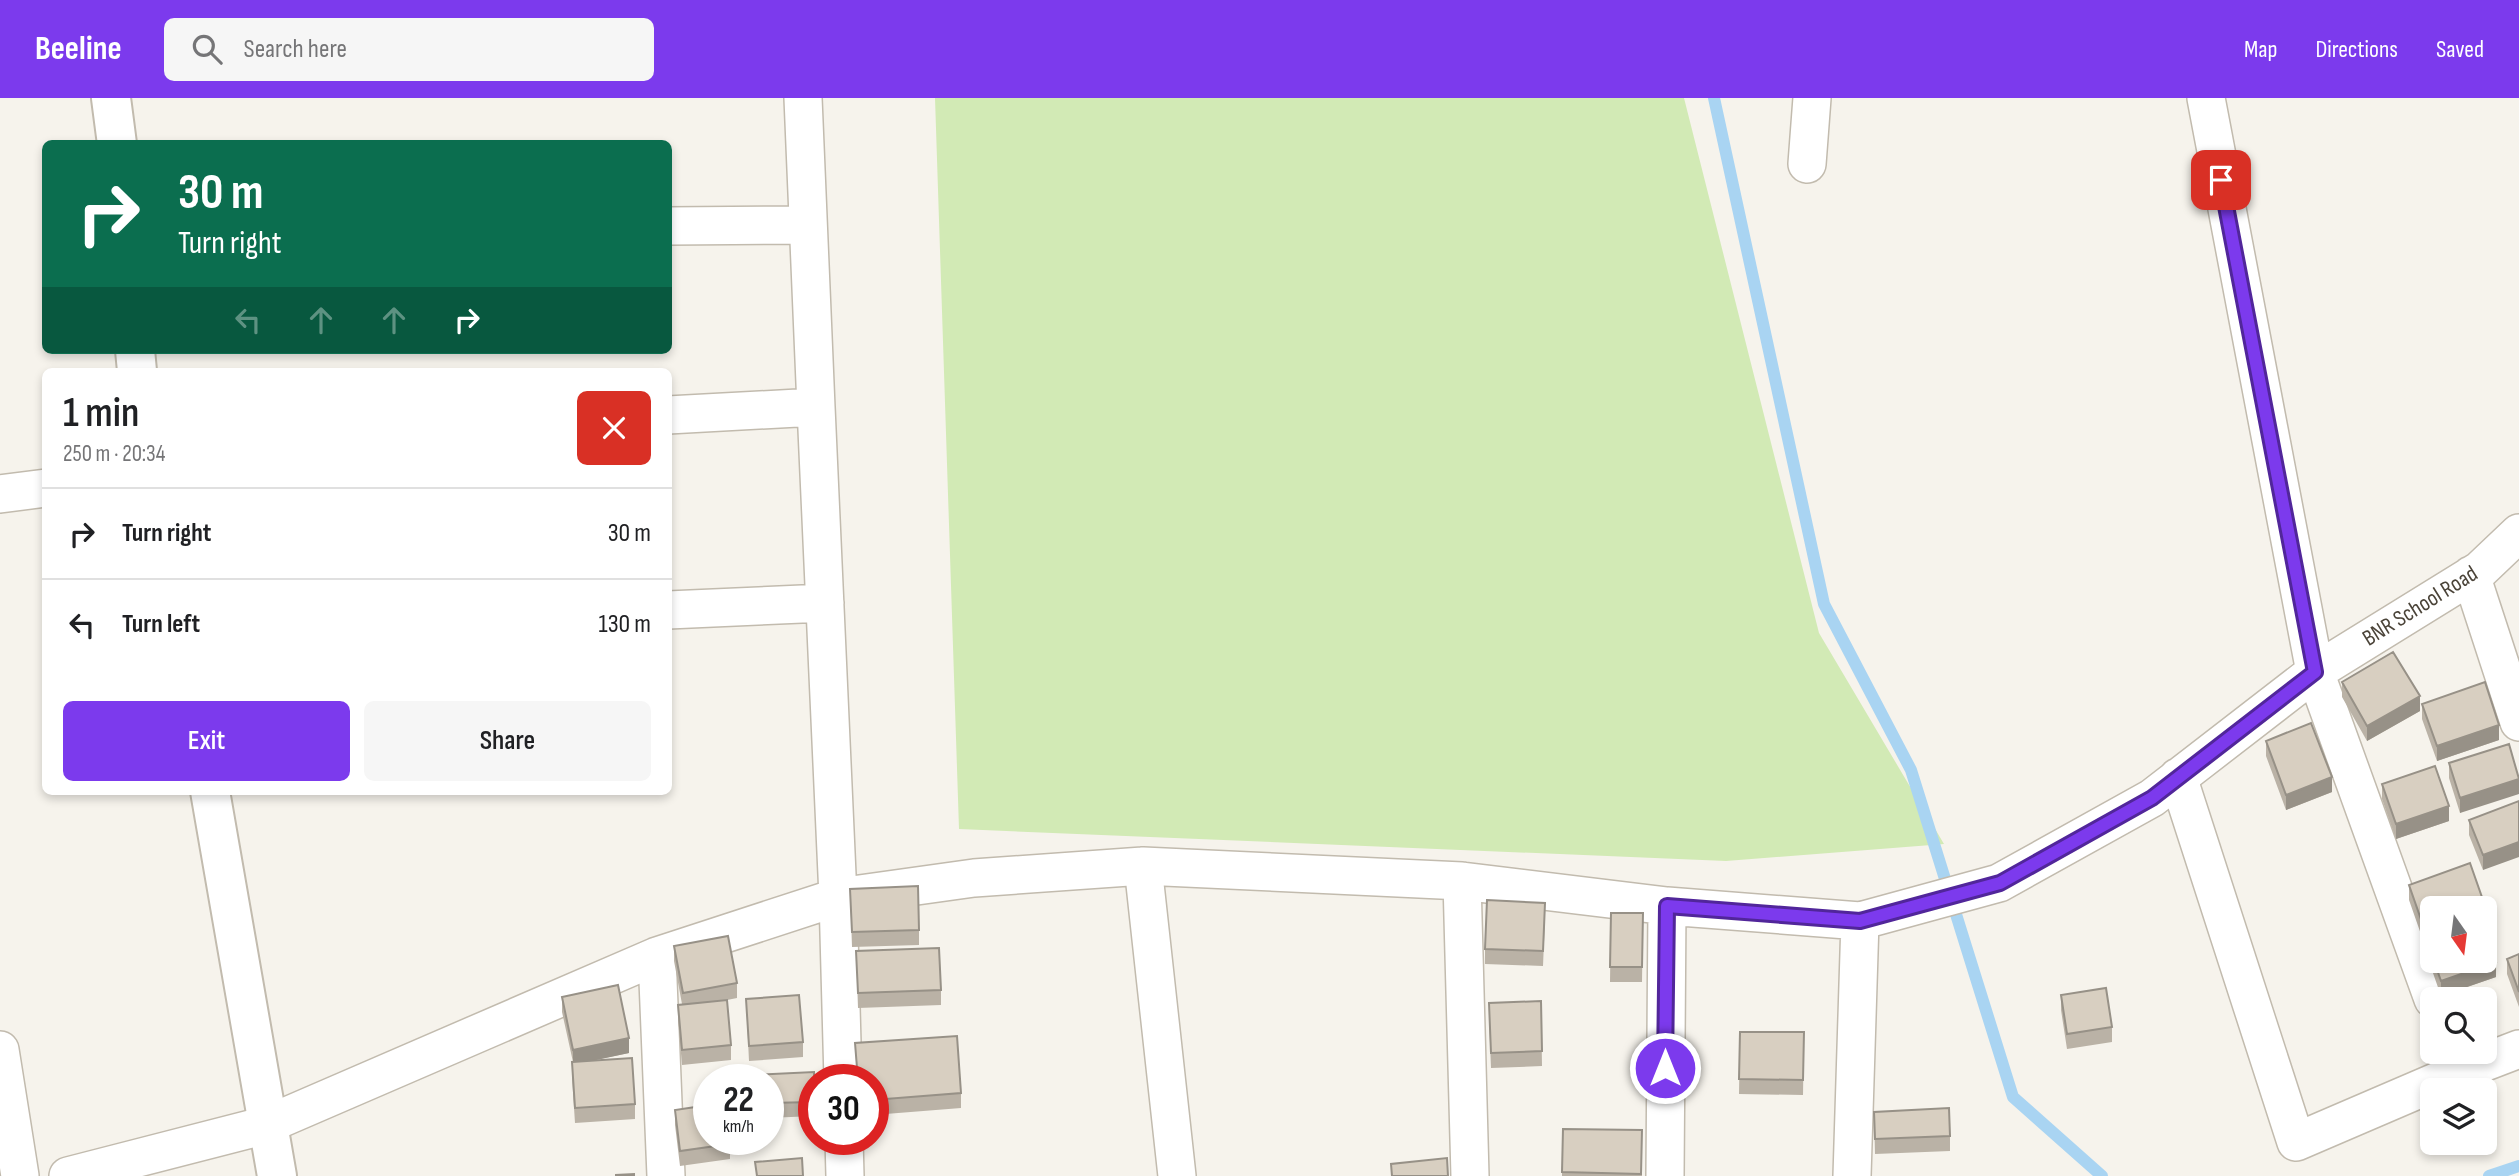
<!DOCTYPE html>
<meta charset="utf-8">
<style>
:root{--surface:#fff;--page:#f6f6f6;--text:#202124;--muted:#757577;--line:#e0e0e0;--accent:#7c3aed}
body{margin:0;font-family:"Sofia Sans Condensed",sans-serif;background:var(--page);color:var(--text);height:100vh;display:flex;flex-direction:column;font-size:26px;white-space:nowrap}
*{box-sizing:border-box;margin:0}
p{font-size:23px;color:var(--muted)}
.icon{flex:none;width:38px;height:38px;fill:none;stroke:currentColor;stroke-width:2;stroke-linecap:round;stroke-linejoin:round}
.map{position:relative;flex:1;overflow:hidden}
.details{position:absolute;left:42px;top:270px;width:630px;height:427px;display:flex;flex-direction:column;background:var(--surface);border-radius:10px;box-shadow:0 4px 10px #0003}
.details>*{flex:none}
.guide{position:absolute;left:42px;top:42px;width:630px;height:214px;border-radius:10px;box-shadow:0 4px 10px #0003;background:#0b6e4f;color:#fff;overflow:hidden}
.needle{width:46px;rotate:166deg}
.buttons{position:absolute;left:2420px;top:798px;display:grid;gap:14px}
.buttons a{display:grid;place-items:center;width:77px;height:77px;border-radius:10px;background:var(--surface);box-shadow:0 4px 10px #0003;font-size:35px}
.speed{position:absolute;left:693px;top:966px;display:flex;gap:14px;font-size:35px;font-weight:700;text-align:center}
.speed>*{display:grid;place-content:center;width:91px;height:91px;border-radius:50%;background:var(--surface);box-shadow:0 4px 10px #0003;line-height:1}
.speed small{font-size:18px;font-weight:400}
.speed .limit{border:10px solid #d22;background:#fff;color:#111}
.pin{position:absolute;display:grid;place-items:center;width:60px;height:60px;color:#fff;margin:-30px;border-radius:14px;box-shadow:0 4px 10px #0006}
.me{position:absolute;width:77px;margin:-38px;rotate:0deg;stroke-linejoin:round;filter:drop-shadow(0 0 5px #0008)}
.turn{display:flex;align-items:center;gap:24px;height:147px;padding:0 21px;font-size:32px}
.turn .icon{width:91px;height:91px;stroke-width:2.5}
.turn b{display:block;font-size:49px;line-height:60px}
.lanes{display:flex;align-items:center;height:66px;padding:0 21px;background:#0003;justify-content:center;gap:35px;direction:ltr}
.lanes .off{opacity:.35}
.round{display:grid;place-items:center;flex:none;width:74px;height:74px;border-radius:10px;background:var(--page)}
.summary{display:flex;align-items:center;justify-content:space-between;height:119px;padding:0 21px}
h1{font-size:42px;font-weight:600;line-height:52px}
.button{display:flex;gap:14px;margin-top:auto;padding:14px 21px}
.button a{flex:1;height:80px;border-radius:10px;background:var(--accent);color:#fff;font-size:28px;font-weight:600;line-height:80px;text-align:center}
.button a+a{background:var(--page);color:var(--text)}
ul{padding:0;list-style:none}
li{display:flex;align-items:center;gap:21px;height:91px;padding:0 21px;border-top:2px solid var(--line)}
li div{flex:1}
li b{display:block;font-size:26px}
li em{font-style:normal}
header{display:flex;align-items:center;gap:42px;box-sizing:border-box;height:98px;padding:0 35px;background:var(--accent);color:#fff}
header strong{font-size:33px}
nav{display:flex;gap:38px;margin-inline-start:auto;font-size:24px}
.search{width:490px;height:63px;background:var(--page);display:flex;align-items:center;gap:18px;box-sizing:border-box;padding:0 24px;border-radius:10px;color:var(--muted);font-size:26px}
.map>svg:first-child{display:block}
</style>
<header>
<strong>Beeline</strong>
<div class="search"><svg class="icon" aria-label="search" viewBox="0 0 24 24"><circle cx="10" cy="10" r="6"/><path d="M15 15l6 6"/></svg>Search here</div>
<nav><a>Map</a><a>Directions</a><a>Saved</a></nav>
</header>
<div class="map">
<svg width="2519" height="1078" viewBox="0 0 2519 1078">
<rect width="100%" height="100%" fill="#f6f3ec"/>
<path fill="#d2eab5" d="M935 0H1684L1819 535 1944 746 1726 763 959 731Z"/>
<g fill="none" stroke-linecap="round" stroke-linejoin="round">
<path stroke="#a9d4f2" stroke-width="12" d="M1714 0 1824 506 1911 672 2013 999 2102 1078
M2489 1078 2519 1068"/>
<g stroke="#c2bbae" stroke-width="40">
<path id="minor" d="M803 0 816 309
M2206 0 2315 574 2433 901
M1807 66 1812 0
M668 128 808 127
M668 317 816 309 838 799 843 982
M0 396 46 390
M2471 477 2519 624
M668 512 825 505
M2178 679 2296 1044 2459 974
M1143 768 1177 1078
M1462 783 1470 1078
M657 858 666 1078
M0 952 20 1078
M2452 954 2459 974 2519 951
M844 1041 845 1078
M68 1078 266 1027 657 858 838 799 974 780 1143 768 1462 783 1667 808 1860 823 1999 785 2152 700 2315 574 2480 472 2519 435
M1665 1078 1667 808
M1852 1078 1860 823"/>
</g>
<g stroke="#c2bbae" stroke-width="42">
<path id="tertiary" d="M111 0 117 46
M135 252 137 273
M210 693 277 1078"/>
</g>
<use href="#minor" stroke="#fff" stroke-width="37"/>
<use href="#tertiary" stroke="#fff" stroke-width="38"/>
</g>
<path fill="#bab2a6" d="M2342 584 2420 613 2367 643 2342 599Z
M2422 606 2499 642 2437 663 2422 621Z
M2266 643 2332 694 2286 712 2266 658Z
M2449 665 2519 678 2460 715 2449 680Z
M2382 686 2449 723 2396 741 2382 701Z
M2519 703 2483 772 2469 737V722Z
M2409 787 2484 810H2432V863H2485L2496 879 2441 898 2426 855V841L2423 842 2409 802Z
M850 791 919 832V847L852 849Z
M1611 815H1643L1642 884H1610Z
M1545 820 1543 868 1485 866V851Z
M674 848 737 885V900L727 902 731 947V962L682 967 678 921V907L682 906 674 863Z
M856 853 941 892V907L858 910Z
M2519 856V909L2507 876V861Z
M2061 897 2112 929V944L2067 951 2061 912Z
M562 899 629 955 590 963 635 1006V1021L575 1025 572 979 573 964 562 914Z
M746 901 803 944V959L749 963Z
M1541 903 1542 968 1491 970 1489 920Z
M1740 934H1804L1803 997 1739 996Z
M855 945 961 995V1010L873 1017V982H857Z
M768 982H814V1018L768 1020Z
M675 1012 730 1046V1061L680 1068 675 1027Z
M1874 1014 1950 1038V1053L1875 1056Z
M1642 1032V1078H1562V1074Z"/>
<path fill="#979187" d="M2420 598V613L2367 643V628Z
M2499 627V642L2437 663V648Z
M2332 679V694L2286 712V697Z
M2519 681V696L2460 715V700Z
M2449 708V723L2396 741V726Z
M2519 744V759L2483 772V757Z
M2484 805V810H2471Z
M2432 824V839L2423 842V827Z
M2496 864V879L2441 898V883Z
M629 940V955L573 967V952Z"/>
<path fill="#d8cfc1" stroke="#979187" stroke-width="2" d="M2393 554 2420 598 2367 628 2342 584Z
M2485 584 2499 627 2437 648 2422 606Z
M2311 625 2332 679 2286 697 2266 643Z
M2509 646 2519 681 2460 700 2449 665Z
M2435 668 2449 708 2396 726 2382 686Z
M2519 703V744L2483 757 2469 722Z
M2470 765 2484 805 2471 810H2432V824L2423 827 2409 787Z
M918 788 919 832 852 834 850 791Z
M1487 802 1545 805 1543 853 1485 851Z
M1611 815H1643L1642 869H1610Z
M2485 832 2496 864 2441 883 2434 863H2485Z
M2432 837V859L2426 840Z
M728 838 737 885 683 895 674 848Z
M939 850 941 892 858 895 856 853Z
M2519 856V894L2507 861Z
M618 887 629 940 573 952 562 899Z
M2106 890 2112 929 2067 936 2061 897Z
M799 897 803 944 749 948 746 901Z
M727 902 731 947 682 952 678 907Z
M1541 903 1542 953 1491 955 1489 905Z
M1740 934H1804L1803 982 1739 981Z
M957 938 961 995 873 1002V982H858L855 945Z
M632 960 635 1006 575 1010 572 964Z
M814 974V1004L768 1005V982H749V977Z
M709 1007V1041H729L730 1046 680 1053 675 1012Z
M1949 1010 1950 1038 1875 1041 1874 1014Z
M1563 1031 1642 1032 1641 1076 1562 1074Z
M802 1060 803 1078H757L755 1064Z
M1447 1060 1448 1078H1392L1391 1066Z
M634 1076V1078H616V1077Z"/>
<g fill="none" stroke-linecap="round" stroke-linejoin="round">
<g stroke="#51269a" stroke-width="18">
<path id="route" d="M1665 970 1667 808 1860 823 2000 785 2152 700 2315 574 2221 82"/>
</g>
<use href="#route" stroke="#7c3aed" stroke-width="12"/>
</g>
<g text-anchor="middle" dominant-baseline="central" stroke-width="6" stroke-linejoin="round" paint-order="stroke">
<g font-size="23" fill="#4b4439" stroke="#fff">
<text transform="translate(2420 508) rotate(-32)">BNR School Road</text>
</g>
</g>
</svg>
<div class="buttons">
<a><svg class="needle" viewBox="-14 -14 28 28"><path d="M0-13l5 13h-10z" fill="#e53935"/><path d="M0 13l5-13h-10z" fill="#757577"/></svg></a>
<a><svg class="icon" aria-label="search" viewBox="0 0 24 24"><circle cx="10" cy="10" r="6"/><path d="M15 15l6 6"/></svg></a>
<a><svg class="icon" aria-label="layers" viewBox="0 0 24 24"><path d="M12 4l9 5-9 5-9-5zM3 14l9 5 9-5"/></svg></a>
</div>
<div class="speed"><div>22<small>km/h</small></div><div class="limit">30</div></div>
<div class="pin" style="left:2221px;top:82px;background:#d93025"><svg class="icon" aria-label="arrive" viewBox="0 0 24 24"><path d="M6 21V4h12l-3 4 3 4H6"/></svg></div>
<svg class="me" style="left:1665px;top:970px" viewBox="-20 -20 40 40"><circle r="17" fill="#7c3aed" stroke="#fff" stroke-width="3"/><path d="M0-11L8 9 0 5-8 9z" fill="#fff"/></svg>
<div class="guide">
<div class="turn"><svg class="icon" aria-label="right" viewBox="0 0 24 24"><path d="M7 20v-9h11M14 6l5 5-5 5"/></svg><div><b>30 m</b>Turn right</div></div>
<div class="lanes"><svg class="icon off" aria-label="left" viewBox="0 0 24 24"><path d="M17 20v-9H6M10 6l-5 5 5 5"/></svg><svg class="icon off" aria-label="ahead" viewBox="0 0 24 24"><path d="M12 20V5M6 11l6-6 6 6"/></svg><svg class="icon off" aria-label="ahead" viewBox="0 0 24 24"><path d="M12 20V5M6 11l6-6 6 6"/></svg><svg class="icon" aria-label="right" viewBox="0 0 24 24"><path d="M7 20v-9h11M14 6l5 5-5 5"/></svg></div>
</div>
<section class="details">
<div class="summary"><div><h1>1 min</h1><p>250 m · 20:34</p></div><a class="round" style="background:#d93025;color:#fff"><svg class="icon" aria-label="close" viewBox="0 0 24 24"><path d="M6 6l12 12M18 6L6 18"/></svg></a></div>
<ul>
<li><svg class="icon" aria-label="right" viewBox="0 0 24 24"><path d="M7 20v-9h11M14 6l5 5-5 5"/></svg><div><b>Turn right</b></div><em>30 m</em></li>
<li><svg class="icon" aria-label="left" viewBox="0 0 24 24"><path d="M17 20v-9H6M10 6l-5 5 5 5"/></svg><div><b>Turn left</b></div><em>130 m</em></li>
</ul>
<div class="button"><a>Exit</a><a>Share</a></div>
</section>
</div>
